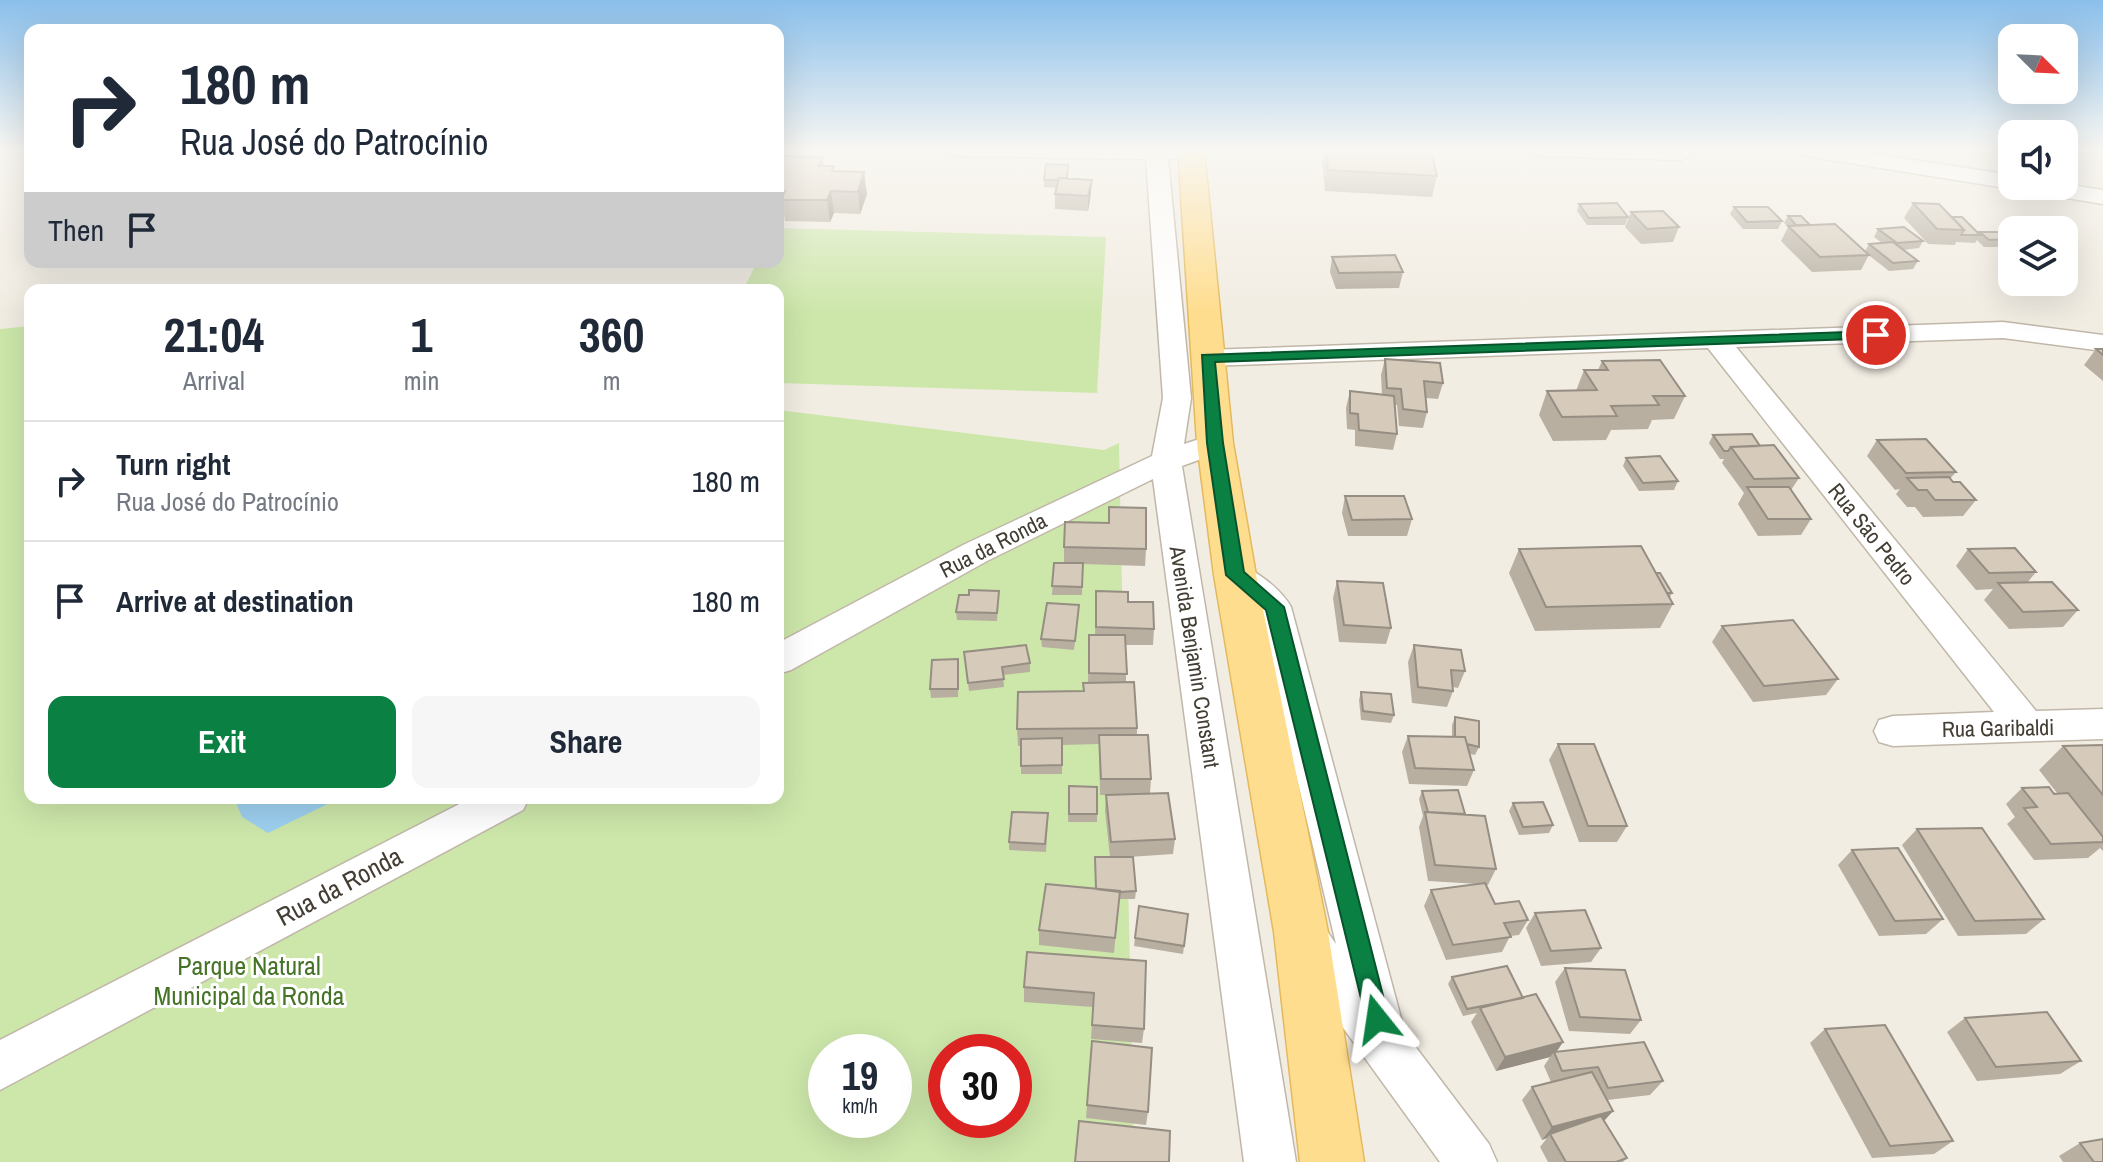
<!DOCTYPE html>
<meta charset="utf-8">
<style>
:root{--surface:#fff;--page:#f6f6f7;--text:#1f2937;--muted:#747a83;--line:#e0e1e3;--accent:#0b8043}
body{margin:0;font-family:"Archivo Narrow",sans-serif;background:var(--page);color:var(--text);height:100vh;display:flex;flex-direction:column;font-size:30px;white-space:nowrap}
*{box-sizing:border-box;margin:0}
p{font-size:26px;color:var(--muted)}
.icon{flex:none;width:44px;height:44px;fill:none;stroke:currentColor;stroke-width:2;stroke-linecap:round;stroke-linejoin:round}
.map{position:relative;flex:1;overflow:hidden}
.details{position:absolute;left:24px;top:284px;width:760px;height:520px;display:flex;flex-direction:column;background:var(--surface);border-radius:16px;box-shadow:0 8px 32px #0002}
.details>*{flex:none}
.banner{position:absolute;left:24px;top:24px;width:760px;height:244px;border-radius:16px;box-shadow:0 8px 32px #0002;background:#fff;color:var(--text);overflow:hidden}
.needle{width:52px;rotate:114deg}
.controls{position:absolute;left:1998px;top:24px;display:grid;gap:16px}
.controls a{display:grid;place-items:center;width:80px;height:80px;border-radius:16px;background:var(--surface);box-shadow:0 8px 32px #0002;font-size:40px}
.speed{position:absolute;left:808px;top:1034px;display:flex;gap:16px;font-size:40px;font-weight:700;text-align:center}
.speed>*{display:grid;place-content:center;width:104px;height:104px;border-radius:50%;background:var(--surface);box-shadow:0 8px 32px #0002;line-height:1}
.speed small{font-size:20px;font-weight:400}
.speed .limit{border:12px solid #d22;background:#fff;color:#111}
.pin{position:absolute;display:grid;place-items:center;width:68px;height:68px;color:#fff;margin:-34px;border:4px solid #fff;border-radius:50%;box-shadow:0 2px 8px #0007}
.me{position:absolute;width:88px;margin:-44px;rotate:345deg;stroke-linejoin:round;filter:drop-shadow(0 0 6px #0008)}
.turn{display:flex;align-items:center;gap:28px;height:168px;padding:0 24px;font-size:36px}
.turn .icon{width:104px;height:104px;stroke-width:2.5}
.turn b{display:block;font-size:56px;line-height:68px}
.then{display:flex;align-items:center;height:76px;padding:0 24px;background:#0003;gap:16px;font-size:30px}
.eta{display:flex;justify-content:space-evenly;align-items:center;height:136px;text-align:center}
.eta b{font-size:48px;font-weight:800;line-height:56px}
.cta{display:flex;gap:16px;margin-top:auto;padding:16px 24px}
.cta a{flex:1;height:92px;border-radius:16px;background:var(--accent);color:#fff;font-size:32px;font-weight:800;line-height:92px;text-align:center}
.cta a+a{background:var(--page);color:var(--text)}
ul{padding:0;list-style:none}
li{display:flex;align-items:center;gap:24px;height:120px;padding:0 24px;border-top:2px solid var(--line)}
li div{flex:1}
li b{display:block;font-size:30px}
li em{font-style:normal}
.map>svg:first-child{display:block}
</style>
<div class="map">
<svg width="2103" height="1162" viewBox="0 0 2103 1162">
<rect width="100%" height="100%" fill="#f2ede3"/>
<path fill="#cde7aa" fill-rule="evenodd" d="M778 228 1106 237 1097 393 778 383V290H743L757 262H778Z
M30 326V798H778V410L1104 450 1119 443 1134 1162H0V329ZM826 1052H894V1120H826ZM946 1052H1014V1120H946Z"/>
<path fill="#9dd0f0" d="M234 798H340L268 833 242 817Z"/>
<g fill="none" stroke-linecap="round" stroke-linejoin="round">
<g stroke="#c0b7a8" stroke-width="3">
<path id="minor" d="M944 150H1188L1190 153 1187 158 1168 159 1191 398 1184 444 1215 434 1226 436 1230 443 1226 450 1182 466 1296 1162H1244L1153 479 987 561 791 670 778 674V643L963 545 1152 456 1163 398 1146 159 955 156Z
M1529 150H1691L1693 154 1682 160 1540 156Z
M1795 150H1847L2012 175V186H2020L2012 189 1806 156Z
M2064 184 2103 190V204L2036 193 2025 186Z
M2003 322 2103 335V351L2003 338 1736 347 2036 711 2103 709V739L1893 746 1879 742 1874 731 1879 720 1893 716 1994 712 1708 348 1207 366 1197 364 1193 358 1197 352 1207 350Z
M1235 563C1255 569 1281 589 1291 607L1405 1033 1489 1144 1497 1162H1440L1292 957 1286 942 1292 927 1308 921 1324 927 1336 944 1258 613 1223 583 1218 575 1223 567Z
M471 798H529L523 810 0 1090V1040Z"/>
</g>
<g stroke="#e4b95e" stroke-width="3">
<path id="major" d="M1178 150H1204L1233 443 1256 575 1328 932 1364 1162H1300L1274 932 1214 575 1197 443Z"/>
</g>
<use href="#minor" fill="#fff" fill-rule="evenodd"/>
<use href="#major" fill="#ffdd8e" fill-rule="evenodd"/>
</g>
<path fill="#b8afa1" d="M1324 150H1431L1437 176 1432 197 1325 191 1322 161Z
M778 156 823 157 824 166 867 194 860 214 834 213 830 222 785 221 784 213H778Z
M1067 178 1091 194 1088 211 1055 209V194L1057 188 1044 187V180Z
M1913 203 1952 217 1978 234 1980 232 2007 239 2002 247H1984L1977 240 1975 243 1956 242 1955 245 1928 244 1904 218Z
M1579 204 1628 217 1625 225H1587L1577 211Z
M1734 207 1782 221 1778 229H1743L1730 214Z
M1631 212 1679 227 1673 242 1641 244 1625 227Z
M1788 216 1810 225 1865 251 1869 244 1882 243 1874 237 1878 229 1923 241 1919 248 1903 250 1918 261 1913 269 1889 271 1866 253 1869 255 1861 270 1812 272 1781 241 1788 227 1784 223Z
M1332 257 1403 272 1399 288 1336 289 1330 272Z
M2096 349H2103V381L2084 365Z
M1385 359 1443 383 1438 399 1426 398 1427 412 1423 428 1399 426 1397 405H1395L1397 434 1393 450 1355 446V430L1347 429 1346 408 1350 391 1382 395 1381 375Z
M1602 361 1685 396 1674 419 1652 420 1648 429 1611 430 1606 440 1553 441 1539 415 1547 391H1576L1584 370H1598Z
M1713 435 1799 478 1791 490 1811 519 1801 535 1758 536 1738 504 1744 493 1722 463 1724 459H1720L1709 443Z
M1877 440 1956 472 1950 479 1976 500 1963 516 1923 517 1915 507H1907L1896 494 1900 489 1895 490 1867 456Z
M1626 458 1678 481 1674 490 1639 491 1623 466Z
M1345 496 1412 519 1407 536H1348L1342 513Z
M1064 547 1146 549 1145 566 1083 564 1082 595H1052L1054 563H1064Z
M1519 549 1656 573 1672 593 1670 597 1673 604 1660 628 1535 631 1509 573Z
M1968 549 2036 572 2027 583 2078 610 2063 627 2009 629 1984 600 1993 589 1976 590 1956 566Z
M1337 581 1391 628 1386 644 1339 642 1333 598Z
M999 591 997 621 957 620 956 612 969 595Z
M1096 591 1128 602 1154 629 1153 645H1126V682L1137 728V735L1151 779 1150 793 1175 839 1173 854 1129 857 1136 891 1135 899H1119L1114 953 1039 945V930L1096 889 1095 857H1110L1105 811 1106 795H1109H1100L1099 744 1062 745V774H1021V746H1018L1017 729 1083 691V683H1088L1089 635H1095Z
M1079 605 1074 650 1042 647 1041 639Z
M1722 626 1838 679 1826 695 1753 702 1712 642Z
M1414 645 1465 671 1458 688 1453 687V691L1447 707 1412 703 1408 662Z
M964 652 1030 663V672L1003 675 1004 687 969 691Z
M959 667 958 697 931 698 930 689Z
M1361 692 1394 715 1391 723 1361 720 1359 700Z
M1455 717 1479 747 1475 755 1470 754 1474 770 1467 786 1409 784 1402 752 1408 736 1452 737V725Z
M1558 744 1627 826 1617 842H1579L1549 760Z
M2103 745V851L2100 848 2088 858 2034 860 2007 824 2015 817 2006 804 2022 788 2057 793 2039 770 2063 746Z
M1069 786 1097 787V822H1068Z
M1422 791 1465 814 1496 869 1488 885H1486L1495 904 1528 920 1519 935 1510 936 1502 952 1446 960 1424 906 1431 890 1478 884 1428 881 1419 827 1423 816 1419 799Z
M1513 803 1553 825 1549 833 1519 835 1509 811Z
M1048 821 1046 852 1009 850V842Z
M1917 829 2044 919 2026 934 1958 936 1902 845Z
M1852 850 1943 919 1926 934 1879 936 1838 865Z
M1535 913 1601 948 1591 962 1541 966 1526 928Z
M1135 938 1184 946 1183 954 1134 946Z
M1146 961 1144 1029 1142 1043 1091 1039 1093 1007 1024 1002V987Z
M1565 968 1641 1020 1630 1034 1569 1031 1555 982Z
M1452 977 1523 998 1563 1042 1556 1052 1663 1081 1650 1095 1607 1100 1613 1111 1604 1121 1627 1158 1623 1162H1548L1540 1147 1547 1138 1542 1140 1522 1100 1532 1087 1551 1082 1544 1066 1550 1057 1496 1071 1471 1022 1477 1013 1463 1016 1448 984Z
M1965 1018 2081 1061 2060 1074 1977 1081 1947 1032Z
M1825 1029 1953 1141 1934 1154 1872 1158 1810 1043Z
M1087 1105 1148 1112 1146 1125 1086 1118Z
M2080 1143 2103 1162H2063L2059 1156Z"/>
<path fill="#968e83" d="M864 172 867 194 860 214 858 192Z
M1092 180 1091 194 1088 211V196Z
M831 191 834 213 830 222 827 200Z
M1563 1042 1555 1054 1554 1052 1550 1057 1496 1071 1505 1057Z
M1613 1111 1601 1124 1550 1134 1547 1138 1542 1140 1552 1127Z"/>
<path fill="#d6cbbb" stroke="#968e83" stroke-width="2" d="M1326 150H1431L1437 176 1328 170Z
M778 156 823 157 819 166H834L832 171 864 172 858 192 831 191 827 200H781L785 191H778Z
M1046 164 1068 165 1067 178H1059L1058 180H1044Z
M1059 178 1092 180 1088 196 1055 194Z
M1617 203 1628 217 1589 218 1579 204Z
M1913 203 1939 204 1964 230 1937 229Z
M1734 207H1768L1782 221 1747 222Z
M1663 211 1679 227 1647 229 1631 212Z
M1788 216H1801L1810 225H1796Z
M1952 217H1962L1980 235H1961L1964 230Z
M1835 224 1869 255 1820 257 1788 226Z
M1904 227 1923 241 1897 243 1878 229Z
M1980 232H1998L2007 239 1989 240Z
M1893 242 1918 261 1893 263 1869 244Z
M1395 255 1403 272 1339 273 1332 257Z
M2096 349H2103V355Z
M1385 359 1440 363 1443 383 1424 381 1427 412 1403 409 1401 389 1387 388Z
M1660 360 1685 396H1653L1659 405 1611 406 1617 416 1562 417 1547 391 1597 390 1584 370H1608L1602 361Z
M1350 391 1394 396 1397 434 1359 430 1358 414 1350 413Z
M1752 434 1760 446 1731 447 1728 451H1724L1713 435Z
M1926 439 1956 472 1906 473 1877 440Z
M1774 445 1799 478 1754 479 1731 447Z
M1660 456 1678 481 1643 483 1626 458Z
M1949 477 1953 482H1960L1976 500H1935L1927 490H1918L1907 478Z
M1747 487H1789L1811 519H1768Z
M1345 496H1404L1412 519 1352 520Z
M1109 507 1146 508V549L1064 547 1065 522 1109 523Z
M1641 546 1673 604 1546 607 1519 549Z
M2015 548 2036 572 1989 573 1968 549Z
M1054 563H1083L1082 587 1052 586Z
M1656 573H1660L1672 593H1667Z
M1337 581 1383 583 1391 628 1344 625Z
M2052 582 2078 610 2023 612 1998 583Z
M969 590 999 591 997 613 956 612 959 595H969Z
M1096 591 1128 592V602H1153L1154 629 1096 627Z
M1047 603 1079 605 1075 641 1041 639Z
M1793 620 1838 679 1764 686 1722 626Z
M1089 635H1125L1127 674 1089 673Z
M1026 645 1030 663 1002 667 1004 679 968 683 964 652Z
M1414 645 1461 650 1465 671 1451 670 1453 691 1418 687Z
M958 659V689H930L932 660Z
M1134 682 1137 728 1017 729 1018 692 1084 691 1083 683Z
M1361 692 1391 694 1394 715 1363 711Z
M1455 717 1479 721V747L1467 744 1465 737H1455Z
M1099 735H1148L1151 779H1101Z
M1408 736 1465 737 1474 770 1415 768Z
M1062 738V765L1021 766V739Z
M1558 744H1594L1627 826H1588Z
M2103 745V795L2063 746Z
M1069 786 1097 787V814H1069Z
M2049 787 2054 794 2068 793 2103 837V842L2051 844 2024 808 2037 807 2022 788Z
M1458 790 1465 814 1428 812 1422 791Z
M1168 793 1175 839 1111 842 1106 795Z
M1543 802 1553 825 1523 827 1513 803Z
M1012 812 1048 813 1045 844 1009 842Z
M1425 812 1485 816 1496 869 1435 865Z
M1982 828 2044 919 1975 921 1917 829Z
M1898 848 1943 919 1895 921 1852 850Z
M1095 857H1133L1136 891 1120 892 1096 889Z
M1485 883 1495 904 1519 901 1528 920 1504 923 1511 937 1453 945 1431 890Z
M1046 884 1120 891 1115 938 1039 930Z
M1139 906 1188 914 1184 946 1135 938Z
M1585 910 1601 948 1551 951 1535 913Z
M1027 952 1146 961 1144 1029 1092 1025 1094 993 1024 987Z
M1507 966 1523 998 1467 1009 1452 977Z
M1565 968 1625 970 1641 1020 1580 1017Z
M1536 994 1563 1042 1505 1057 1480 1008Z
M2047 1012 2081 1061 1996 1067 1965 1018Z
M1885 1025 1953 1141 1890 1146 1825 1029Z
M1092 1041 1152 1048 1148 1112 1087 1105Z
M1644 1042 1663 1081 1608 1088 1598 1067 1562 1071 1554 1052Z
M1592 1072 1613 1111 1552 1127 1532 1087Z
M1601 1116 1627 1158 1616 1162H1566L1550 1134Z
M1079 1121 1170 1131 1169 1162H1075Z
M2103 1139V1162H2094L2080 1143Z"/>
<linearGradient id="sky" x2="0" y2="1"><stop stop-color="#8abfeb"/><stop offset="0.48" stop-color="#f9f7f2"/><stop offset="1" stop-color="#f9f7f2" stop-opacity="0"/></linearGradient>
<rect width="2103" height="313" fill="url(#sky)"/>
<path fill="#0b8043" stroke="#07532c" stroke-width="2" d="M1876 331 1883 335 1881 338 1215 362 1223 443 1244 572 1284 607 1389 1019 1386 1027 1377 1031 1368 1027 1266 610 1226 575 1207 443 1202 355Z"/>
<g text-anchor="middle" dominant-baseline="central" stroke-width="6" stroke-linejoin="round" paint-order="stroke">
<g font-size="22" fill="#433d33" stroke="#fff">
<text transform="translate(1872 534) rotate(51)">Rua São Pedro</text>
<text transform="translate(993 545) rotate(-27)">Rua da Ronda</text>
<text transform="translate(1195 657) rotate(81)">Avenida Benjamin Constant</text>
<text transform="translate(1998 728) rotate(-1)">Rua Garibaldi</text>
</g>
<g font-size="26" fill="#433d33" stroke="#fff">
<text transform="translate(339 886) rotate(-28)">Rua da Ronda</text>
</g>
<g font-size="26" fill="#467427" stroke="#fff">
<text x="249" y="965">Parque Natural<tspan x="249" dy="30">Municipal da Ronda</tspan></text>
</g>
</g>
</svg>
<div class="controls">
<a><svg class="needle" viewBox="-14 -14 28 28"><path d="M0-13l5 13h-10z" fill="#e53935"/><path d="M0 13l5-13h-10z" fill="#747a83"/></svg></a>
<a><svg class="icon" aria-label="sound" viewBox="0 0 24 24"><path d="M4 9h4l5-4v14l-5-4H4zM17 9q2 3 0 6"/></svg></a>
<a><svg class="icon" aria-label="layers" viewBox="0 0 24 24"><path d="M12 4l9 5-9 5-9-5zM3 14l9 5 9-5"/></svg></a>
</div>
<div class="speed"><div>19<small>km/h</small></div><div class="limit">30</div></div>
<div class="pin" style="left:1876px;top:335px;background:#d93025"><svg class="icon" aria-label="arrive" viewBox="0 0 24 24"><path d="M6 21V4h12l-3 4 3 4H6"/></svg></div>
<svg class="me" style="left:1377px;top:1019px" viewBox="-20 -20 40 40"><path d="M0-17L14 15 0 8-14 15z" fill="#0b8043" stroke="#fff" stroke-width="4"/></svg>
<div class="banner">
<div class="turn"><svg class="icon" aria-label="right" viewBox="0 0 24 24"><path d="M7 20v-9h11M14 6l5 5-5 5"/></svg><div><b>180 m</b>Rua José do Patrocínio</div></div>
<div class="then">Then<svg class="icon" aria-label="arrive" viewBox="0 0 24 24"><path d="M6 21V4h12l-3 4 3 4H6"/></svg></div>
</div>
<section class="details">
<div class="eta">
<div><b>21:04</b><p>Arrival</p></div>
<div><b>1</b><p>min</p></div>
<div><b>360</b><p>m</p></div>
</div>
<ul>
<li><svg class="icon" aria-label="right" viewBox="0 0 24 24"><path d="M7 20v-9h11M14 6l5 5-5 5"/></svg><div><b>Turn right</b><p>Rua José do Patrocínio</p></div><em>180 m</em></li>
<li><svg class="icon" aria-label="arrive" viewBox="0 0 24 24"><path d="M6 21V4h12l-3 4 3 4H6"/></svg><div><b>Arrive at destination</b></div><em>180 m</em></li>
</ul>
<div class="cta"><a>Exit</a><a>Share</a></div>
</section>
</div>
